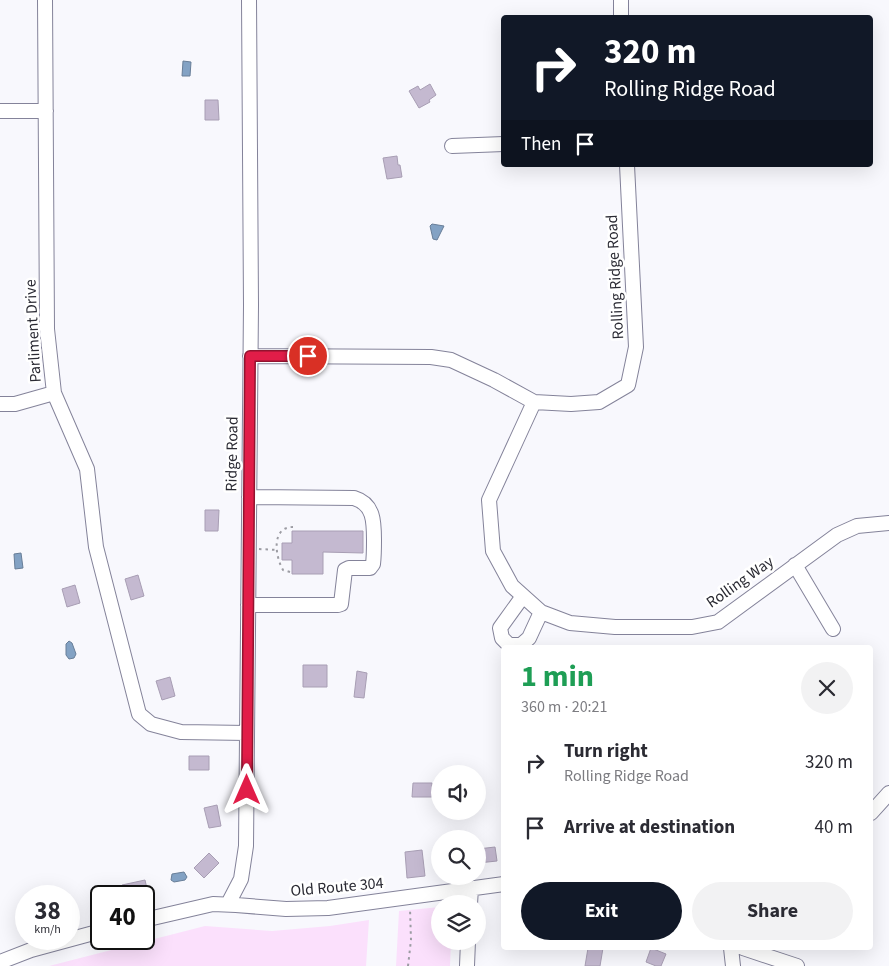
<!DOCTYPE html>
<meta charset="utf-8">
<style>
:root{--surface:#fff;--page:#f2f2f3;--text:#2b2b33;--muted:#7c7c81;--accent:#111827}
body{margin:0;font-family:"Source Sans 3",sans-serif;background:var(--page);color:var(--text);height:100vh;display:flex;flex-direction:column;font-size:19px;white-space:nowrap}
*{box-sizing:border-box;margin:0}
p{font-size:16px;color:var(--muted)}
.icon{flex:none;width:28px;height:28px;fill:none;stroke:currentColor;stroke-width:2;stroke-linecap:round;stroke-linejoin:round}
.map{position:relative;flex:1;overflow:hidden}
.sheet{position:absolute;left:501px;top:645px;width:372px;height:305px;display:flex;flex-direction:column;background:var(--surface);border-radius:5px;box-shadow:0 5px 20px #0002}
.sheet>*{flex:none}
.hud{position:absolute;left:501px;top:15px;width:372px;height:152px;border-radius:5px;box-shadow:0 5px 20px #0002;background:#111827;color:#fff;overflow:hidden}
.fabs{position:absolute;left:431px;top:765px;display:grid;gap:10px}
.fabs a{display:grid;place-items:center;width:55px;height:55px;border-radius:50%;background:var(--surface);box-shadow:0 5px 20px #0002;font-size:25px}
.speed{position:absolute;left:15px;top:885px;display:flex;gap:10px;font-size:25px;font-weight:700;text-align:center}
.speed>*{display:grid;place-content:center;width:65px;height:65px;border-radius:50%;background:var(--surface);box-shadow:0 5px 20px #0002;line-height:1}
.speed small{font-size:12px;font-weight:400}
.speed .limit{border:2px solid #111;border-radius:8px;background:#fff;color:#111}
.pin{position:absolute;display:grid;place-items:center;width:42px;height:42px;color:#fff;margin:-21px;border:2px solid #fff;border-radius:50%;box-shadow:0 1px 5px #0007}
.me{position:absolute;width:55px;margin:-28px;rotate:0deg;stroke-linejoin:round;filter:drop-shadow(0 0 4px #0008)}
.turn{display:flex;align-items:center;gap:18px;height:105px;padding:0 20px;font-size:22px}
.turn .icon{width:65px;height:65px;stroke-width:2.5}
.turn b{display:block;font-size:35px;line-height:42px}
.then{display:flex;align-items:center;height:48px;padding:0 20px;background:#0003;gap:10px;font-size:19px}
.round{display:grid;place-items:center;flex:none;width:52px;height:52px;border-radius:26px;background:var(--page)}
.summary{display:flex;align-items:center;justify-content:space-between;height:85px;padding:0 20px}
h1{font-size:30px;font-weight:700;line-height:38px;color:#1e9e55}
.primary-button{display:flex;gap:10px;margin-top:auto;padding:10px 20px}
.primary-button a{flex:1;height:58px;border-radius:30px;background:var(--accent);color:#fff;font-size:20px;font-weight:700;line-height:58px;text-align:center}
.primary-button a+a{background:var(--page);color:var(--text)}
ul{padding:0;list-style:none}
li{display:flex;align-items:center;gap:15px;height:65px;padding:0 20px}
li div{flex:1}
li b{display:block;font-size:19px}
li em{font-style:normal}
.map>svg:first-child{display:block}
</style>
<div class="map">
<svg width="889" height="966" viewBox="0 0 889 966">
<rect width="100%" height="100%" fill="#f8f8fd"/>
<path fill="#fbe0fc" d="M440 907V941H451L450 966H396L399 911Z
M369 920 366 966H49L205 926 272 931 330 926Z"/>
<path fill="#83a2c4" stroke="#687e98" d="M183 61 191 62 190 76H182Z
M432 224 444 226 437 240 433 239 430 226Z
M21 553 23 568 15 569 14 554Z
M69 641 72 643 76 654 74 658 69 659 66 655V644Z
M184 872 187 877 185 880 174 882 171 880 172 874Z"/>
<path fill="#c4b9d0" stroke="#a89eb4" d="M430 84 436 95 429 100 430 102 419 108 409 91 418 86 420 90Z
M205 100H218L219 120H205Z
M397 156 398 165H400L402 177 387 179 383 158Z
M205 510H219L218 531H205Z
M292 531H363V553L323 552V574H292V560H282V543H292Z
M138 575 144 596 131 600 125 579Z
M75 585 80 603 67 607 62 589Z
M303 665H327V687H303Z
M357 671 367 673 364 698 354 697Z
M170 677 175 696 162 700 156 681Z
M189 756H209V770H189Z
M413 783H432V797H412Z
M217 805 221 826 209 828 204 808Z
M495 847 497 861 478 863V849Z
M422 850 425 876 407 878 405 852Z
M209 853 219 863 204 878 194 868Z
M145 880 148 893 125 896 122 885Z
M588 948H603L600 966H585Z
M651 948 666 954 661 966H656L646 962Z"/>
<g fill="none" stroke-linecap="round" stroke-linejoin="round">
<g stroke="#84839a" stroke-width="16">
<path id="minor" d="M45 0 47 329 54 393 87 469 96 547 139 714 151 724 181 732 247 733
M621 0V18
M0 111H46
M452 146 504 144
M250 356 431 357 451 360 494 380 534 402 571 404 599 402 628 385 636 347 627 165
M534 402 489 500 493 551 512 586 541 612 570 623 615 627H692L718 622 837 535 857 526 889 523
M0 404H15L54 393
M795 565 833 629
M523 596 500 628 502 638 509 645H521L529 638 541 612
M248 605H338L341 604 345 570 349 568H370L373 564C374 556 374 548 374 540 374 522 374 504 354 498L249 497
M871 813 889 793
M228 904 241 879 246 846 251 305 249 0
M470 904 471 888
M144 920 213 904 236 905 286 909 328 908 504 884
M731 948 733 966
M743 948 797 966
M0 962 31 950 101 931
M467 966 468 941"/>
</g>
<path stroke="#9c9ca3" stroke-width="2" stroke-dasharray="2.5 4" stroke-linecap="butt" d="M259 549 277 550
M290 572 283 570C275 556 271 527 293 527
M408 966 411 940 410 909"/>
<use href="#minor" stroke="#fff" stroke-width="14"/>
</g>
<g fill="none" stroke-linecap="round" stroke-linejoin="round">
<g stroke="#92132f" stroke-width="12">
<path id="route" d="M247 790 250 356H308"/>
</g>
<use href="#route" stroke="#e11d48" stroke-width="9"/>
</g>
<g text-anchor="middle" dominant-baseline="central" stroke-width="5" stroke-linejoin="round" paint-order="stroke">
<g font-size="16" fill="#2a2a33" stroke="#fff">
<text transform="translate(615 277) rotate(-93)">Rolling Ridge Road</text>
<text transform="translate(33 331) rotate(-93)">Parliment Drive</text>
<text transform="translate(232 454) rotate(-89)">Ridge Road</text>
<text transform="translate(740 582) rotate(-35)">Rolling Way</text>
<text transform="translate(337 887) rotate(-5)">Old Route 304</text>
</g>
</g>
</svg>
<div class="fabs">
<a><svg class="icon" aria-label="sound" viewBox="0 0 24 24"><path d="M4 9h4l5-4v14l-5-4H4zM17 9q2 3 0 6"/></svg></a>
<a><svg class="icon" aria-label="search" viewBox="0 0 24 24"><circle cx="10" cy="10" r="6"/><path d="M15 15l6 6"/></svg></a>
<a><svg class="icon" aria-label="layers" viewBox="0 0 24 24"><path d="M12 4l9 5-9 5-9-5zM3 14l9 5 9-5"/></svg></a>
</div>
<div class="speed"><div>38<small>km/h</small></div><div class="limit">40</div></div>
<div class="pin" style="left:308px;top:356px;background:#d93025"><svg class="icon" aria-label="arrive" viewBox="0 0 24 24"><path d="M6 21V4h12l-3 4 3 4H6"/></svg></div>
<svg class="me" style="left:247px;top:790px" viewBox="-20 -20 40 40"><path d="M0-17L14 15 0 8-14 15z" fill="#e11d48" stroke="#fff" stroke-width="4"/></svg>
<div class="hud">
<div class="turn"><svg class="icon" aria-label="right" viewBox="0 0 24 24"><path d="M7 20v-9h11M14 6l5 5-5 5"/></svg><div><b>320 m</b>Rolling Ridge Road</div></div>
<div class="then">Then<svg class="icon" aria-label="arrive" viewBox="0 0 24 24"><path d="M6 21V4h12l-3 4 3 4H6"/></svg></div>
</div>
<section class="sheet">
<div class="summary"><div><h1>1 min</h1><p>360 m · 20:21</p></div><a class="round"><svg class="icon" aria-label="close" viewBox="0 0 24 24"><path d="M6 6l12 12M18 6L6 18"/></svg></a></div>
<ul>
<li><svg class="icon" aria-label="right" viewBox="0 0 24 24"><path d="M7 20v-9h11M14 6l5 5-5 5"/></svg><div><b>Turn right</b><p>Rolling Ridge Road</p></div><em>320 m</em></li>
<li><svg class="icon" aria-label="arrive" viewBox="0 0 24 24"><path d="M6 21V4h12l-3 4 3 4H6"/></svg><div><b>Arrive at destination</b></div><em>40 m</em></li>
</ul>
<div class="primary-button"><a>Exit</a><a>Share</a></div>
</section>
</div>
